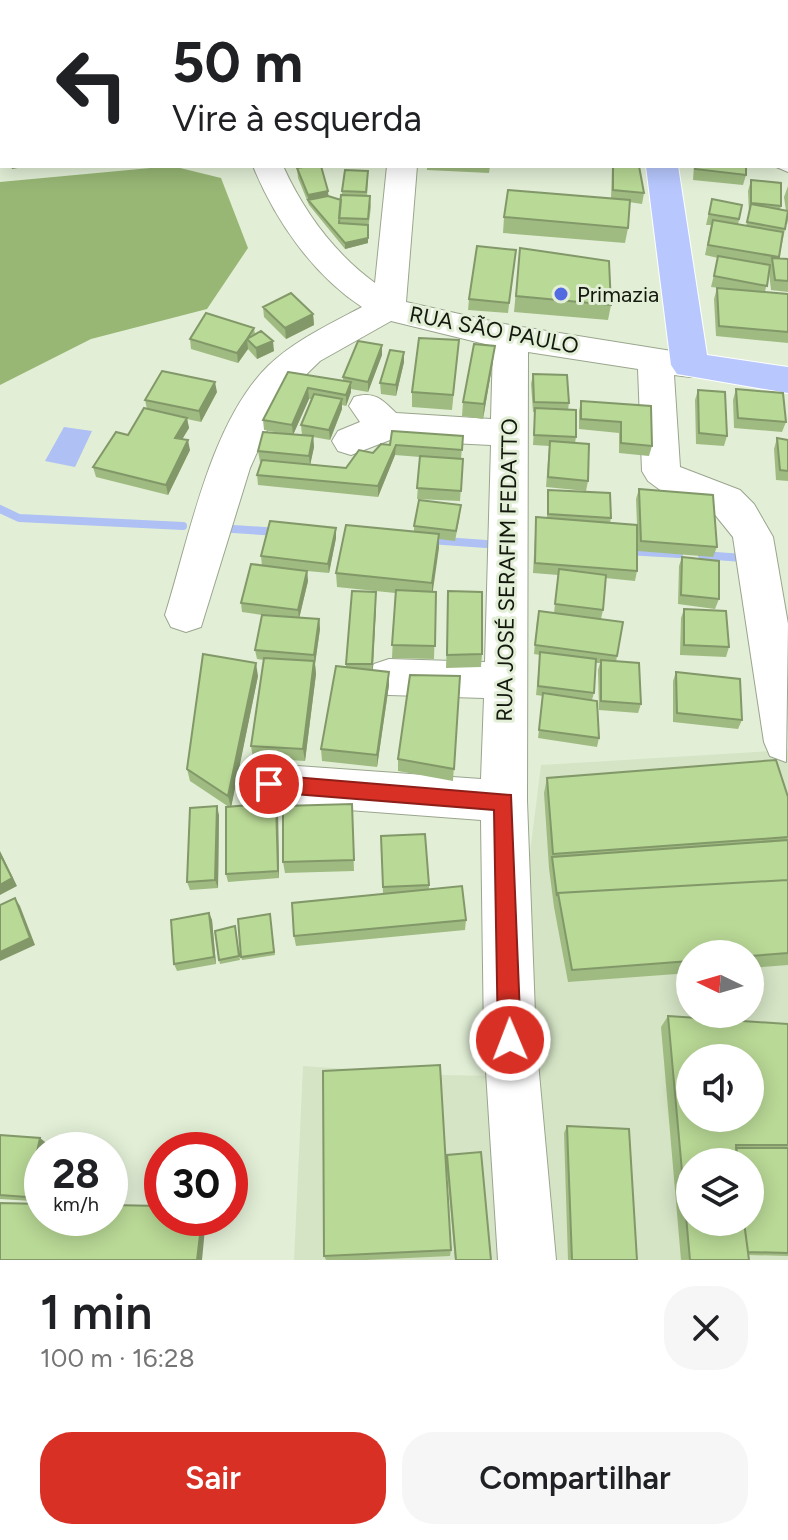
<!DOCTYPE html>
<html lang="pt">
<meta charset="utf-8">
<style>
:root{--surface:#fff;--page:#f6f6f6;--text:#202124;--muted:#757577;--accent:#d93025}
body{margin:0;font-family:Figtree,sans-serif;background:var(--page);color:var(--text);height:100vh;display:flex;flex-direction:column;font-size:30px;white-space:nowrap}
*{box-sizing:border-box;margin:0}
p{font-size:26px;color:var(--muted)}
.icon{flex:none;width:44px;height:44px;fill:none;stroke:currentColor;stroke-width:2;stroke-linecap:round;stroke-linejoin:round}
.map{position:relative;height:1260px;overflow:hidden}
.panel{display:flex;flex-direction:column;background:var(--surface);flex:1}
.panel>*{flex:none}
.banner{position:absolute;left:0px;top:0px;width:788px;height:168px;box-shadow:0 4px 20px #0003;background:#fff;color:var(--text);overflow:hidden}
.needle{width:52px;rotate:275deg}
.tools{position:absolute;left:676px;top:940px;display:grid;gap:16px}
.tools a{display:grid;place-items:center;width:88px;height:88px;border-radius:50%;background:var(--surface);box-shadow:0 4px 20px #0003;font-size:40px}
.speed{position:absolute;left:24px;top:1132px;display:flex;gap:16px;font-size:40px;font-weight:700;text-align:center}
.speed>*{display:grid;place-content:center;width:104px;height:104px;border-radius:50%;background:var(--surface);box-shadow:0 4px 20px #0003;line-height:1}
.speed small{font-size:20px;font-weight:400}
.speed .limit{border:12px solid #d22;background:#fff;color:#111}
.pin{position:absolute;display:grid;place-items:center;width:68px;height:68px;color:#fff;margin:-34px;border:4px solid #fff;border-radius:50%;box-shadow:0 2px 8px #0007}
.me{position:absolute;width:88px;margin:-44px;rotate:359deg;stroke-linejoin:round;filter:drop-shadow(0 0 6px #0008)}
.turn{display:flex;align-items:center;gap:28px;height:168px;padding:0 40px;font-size:36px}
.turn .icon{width:104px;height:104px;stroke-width:2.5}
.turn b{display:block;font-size:56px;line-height:68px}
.round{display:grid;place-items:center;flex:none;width:84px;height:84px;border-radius:32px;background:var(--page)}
.headline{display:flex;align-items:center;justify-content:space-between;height:136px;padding:0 40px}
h1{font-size:48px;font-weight:600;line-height:60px}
.cta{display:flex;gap:16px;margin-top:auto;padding:16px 40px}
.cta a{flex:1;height:92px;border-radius:32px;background:var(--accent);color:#fff;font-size:32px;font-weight:600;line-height:92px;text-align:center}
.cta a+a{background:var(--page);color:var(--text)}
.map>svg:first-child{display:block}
</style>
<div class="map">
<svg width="788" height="1260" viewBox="0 0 788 1260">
<rect width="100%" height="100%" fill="#e2efd6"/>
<path fill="#d5e4c5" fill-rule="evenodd" d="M788 750V1260H294L303 1066 439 1075 502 1076 541 765ZM690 954H750V1014H690ZM690 1058H750V1118H690ZM690 1162H750V1222H690Z"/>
<path fill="#98b775" d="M172 166 221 178 248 248 207 309 91 339 0 385V182Z"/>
<path fill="#aec0f4" d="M64 427 92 431 75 467 45 461Z"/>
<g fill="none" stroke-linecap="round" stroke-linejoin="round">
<path stroke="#aec0f4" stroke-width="8" d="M0 509 19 518 183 526
M233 529 279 532
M430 540 486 544
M626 551 679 554
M702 555 743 558"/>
<g stroke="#9aa58e" stroke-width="2">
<path id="minor" d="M276 0H302V2H276Z
M403 0H429V2H403Z
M711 0H737V2H711Z
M0 56H2V72H0Z
M786 70H788V88L786 87Z
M2 115V133L0 134V116Z
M786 152H788V172L774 166H786Z
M253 166H283C304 212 334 253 375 283L387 166H417L406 302 504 324 703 356 708 365 703 374 690 377 674 375 680 467 740 490 754 504 773 537 788 624 786 762 770 756 764 742 733 537 712 511 667 495 648 481 642 471 638 369 528 352 527 801 536 1040 556 1260H498L484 1040 481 820 269 804 253 798 246 784 253 770 269 764 481 779 484 698 389 695 374 690 367 677 374 664 389 659 485 662 491 445 390 440 351 455 338 451 332 441 338 431 360 422 349 406 354 397C374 391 382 399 396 413L491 419 493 346 391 321 320 361 281 399 250 468 201 627 186 632 171 627 165 615C189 539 210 423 268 366 295 340 330 324 362 307 313 275 275 220 253 166Z"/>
</g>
<g stroke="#fff" stroke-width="2">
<path id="major" d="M628 0H656V2H628Z
M646 166H678L707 355 788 367V393L677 374 671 365Z"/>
</g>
<use href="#minor" fill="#fff" fill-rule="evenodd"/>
<use href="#major" fill="#b8c8fe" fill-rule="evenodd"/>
</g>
<path fill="#9fbb81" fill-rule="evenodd" d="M315 0H388L387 2H315Z
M541 0H559V2H541Z
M565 0H605L604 2H565Z
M776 0H788V54H786V2H775Z
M788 97V150L786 149V101Z
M427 166H490L489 173 427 170Z
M612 166H639L644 193 642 204 629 202 628 228 625 243 503 233 504 217 611 199Z
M694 166H746V175L743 185 693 180Z
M297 168 328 191V196L341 200 342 191 368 182 367 196H370L371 207 368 230V243L345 249 309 205 298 178Z
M751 180 781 206 780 210 786 211 784 197 788 186V225L787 220 779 258 788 259V292L771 290 769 272 765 292 788 294V343L716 336 714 299 717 288H720L711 287 718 258 705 255 711 225H706L712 199 742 205 738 225 746 226 749 214 748 191Z
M520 248 611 305 608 320 514 312Z
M516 250 508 313 468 310 469 299Z
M263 307 313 314 314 325 286 339 264 317Z
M254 328 255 334 274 351 257 359 248 349 238 363 191 349 190 339Z
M459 340 452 410 412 407V392Z
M404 352V362L396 396 381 394 380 383Z
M382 355 368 392 351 389V392L346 406 342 405V409L330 440 313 437 314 447 310 464 346 468 390 445 463 436 461 459H463L460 501 417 499 420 457 395 455 378 497 258 485 257 475 261 462H260L258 451 292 435 264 430 263 420 288 372 343 381V377ZM309 399H311L301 425 302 435 308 436 293 435Z
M493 361 483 419 462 416 463 402Z
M533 374 569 403 568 410 576 437 575 443 588 481 586 491 546 487 549 446 533 445 535 412H533L531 384Z
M736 389 786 422 782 432 734 428 733 400Z
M698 390 727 436 724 446 696 444 695 400Z
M217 392 201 422 187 419 189 428 182 439 190 450 168 495 96 477 93 467 128 435 147 409 145 400Z
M581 401 651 406 652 446 649 456 619 453V433L579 429V411Z
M777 438 788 440V481L776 480 774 449Z
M639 489 717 547 713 557 638 551 636 499Z
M548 490 611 518 610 523 637 571 635 581 605 578 603 610 601 619 617 656 616 662 641 704 638 713 599 710 598 670 600 663H596L594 693 592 700 599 738 597 747 538 738 543 696 536 695 540 655 534 654 537 620 539 611 554 613 558 575 533 573 536 517 547 518V500Z
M460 515 455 541 439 539 432 592H436L434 659 392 658 395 593 337 587 336 573 414 532V526Z
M336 528V538L329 573 307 571 308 581 299 618 319 619 320 629 315 664 316 674 305 761 253 758 251 746 264 660 257 659 255 650 262 615 242 612 241 603 262 566 261 556Z
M682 557 719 599 715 609 678 604 679 566Z
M448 605 482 654 481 667 446 668Z
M376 606 373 670 389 672V685L377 767 322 761 321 749 346 667V664Z
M684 609 729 647 726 657 680 655 681 618Z
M676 672 742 720 738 729 673 722V681Z
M258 676 231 806 276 803 278 811 279 878 228 882 226 874 229 807 190 781 187 769Z
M460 676 453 781 398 771V759Z
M547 778 788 797V965L750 968V954H690V973L568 982 554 907 549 868 544 793Z
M352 804 354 871 285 873 283 862Z
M219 815 218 888 190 890 187 882Z
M381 836 429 885V890L466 920 465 930 296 946 294 936 383 894Z
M209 913 212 920 216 964 177 971 174 964Z
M270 914 275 955 242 960 241 957Z
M235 926 240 960 220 964 219 960Z
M668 1016 788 1024V1256L748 1255 749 1260H681L661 1027Z
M567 1126 637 1260H568L564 1133Z
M0 1135 40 1138 46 1143 32 1201 0 1199Z
M447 1155 491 1260H455L446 1159Z
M451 1250 450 1256 366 1260H326L324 1256Z"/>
<path fill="#829869" d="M2 134V152L0 156V138Z
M11 166H29L12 169Z
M328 191 329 201 308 200V195Z
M368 238V243L345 249V243Z
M313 314 314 325 286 339 285 328Z
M247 339 248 349 238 363 237 353Z
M273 341 274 351 257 359 256 348Z
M382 345V355L368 392V382Z
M495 346 493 361 483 419 484 404Z
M404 352V362L396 396V385Z
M215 382 217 392 201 422 199 411Z
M351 382V392L346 406V395Z
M308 388 309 399 293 435 292 425Z
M342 399V409L330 440 329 430Z
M187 418 189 428 177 448 175 438Z
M313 436 314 447 310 466 309 456Z
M188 440 190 450 168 495 166 485Z
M396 445 395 455 378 497V486Z
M336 528V538L329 573 328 564Z
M439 534V548L432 597V583Z
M307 571 308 581 299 619 298 610Z
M376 592V606L372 678V664Z
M319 619 320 629 315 664 316 674 305 761 303 749 314 661V655Z
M256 663 258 676 231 808 228 796Z
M389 672V685L377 767V755Z
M276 803 278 811 279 878 278 871Z
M217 806 219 815 218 888 215 880Z
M0 851 17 886 0 895Z
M15 898 20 906 35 945 0 961V952Z
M209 913 212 920 216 964 214 957Z
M40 1138 46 1143 44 1150H42V1158L32 1201 27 1197Z
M202 1218H206L202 1260H197Z"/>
<path fill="#b9d996" stroke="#829869" stroke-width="2" fill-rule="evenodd" d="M352 0H382L381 2H352Z
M444 0H489V2H444Z
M513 0H540V2H513Z
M669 0H699V2L669 1Z
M777 0H788V14H786V2H777Z
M786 17H788V43H786Z
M0 72H2L1 85H0Z
M786 113H788V127L786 126Z
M0 126H2V134L0 138Z
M309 166H321L328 191 308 195 297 168Z
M613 166H639L644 193 613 190Z
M696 166H746V175L695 169Z
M345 170 368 171 366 192 342 191Z
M751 180 781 183V206L751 203Z
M508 190 630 200 628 228 504 217Z
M341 195 370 196 368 219 339 218Z
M328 196 341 200 339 223 368 225V238L345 243 308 200Z
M712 199 742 205 739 219 709 214Z
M751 204 788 211 785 229 747 222Z
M713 220 783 232 779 257 708 245Z
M477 246 516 250 509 303 469 299Z
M520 248 609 261 611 305 516 296Z
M718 256 770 265 767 286 714 276Z
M772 258 788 259V281L775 280Z
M717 288 788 294V332L719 326Z
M291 293 313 314 285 328 263 307Z
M206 313 254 328 247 339 261 331 273 341 256 348 247 339 237 353 190 339Z
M419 338 459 340 453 395 412 392Z
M358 341 382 345 368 382 343 377Z
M474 344 495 346 484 404 463 402Z
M390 350 404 352 396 385 380 383Z
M162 371 215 382 199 411 145 400Z
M288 372 351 382 346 395 308 388 292 425 263 420Z
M533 374 567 375 569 403 534 402Z
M736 389 783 393 786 422 738 418Z
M698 390 725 392 727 436 699 433Z
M314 394 342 399 329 430 301 425Z
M581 401 651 406 652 446 621 443V422L581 419Z
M144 408 187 418 175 438 188 440 166 485 93 467 116 432 128 435Z
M535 408 576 410V437L534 435Z
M392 431 463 436 462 450 396 445 378 486 257 475 262 460 346 468 359 450 373 453 381 444 390 445Z
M263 432 313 436 309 456 258 451Z
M777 438 788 440V471L780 470Z
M550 441 589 444 588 481 548 477Z
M420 456 463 459 461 491 417 488Z
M639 489 713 495 717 547 641 541Z
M548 490 610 493 611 518 548 514Z
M419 500 461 505 456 531 414 526Z
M536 517 637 525V571L535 563Z
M270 521 336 528 328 564 261 556Z
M346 525 439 534 432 583 336 573Z
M682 557 719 561V599L681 595Z
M251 564 307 571 298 610 241 603Z
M559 569 606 575 603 610 555 604Z
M396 590 436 592 435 646 392 645Z
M352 591 376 592 372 664H346Z
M448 591 482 592V654L447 655Z
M684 609 726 611 729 647 684 645Z
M539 611 623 622 617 656 535 645Z
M262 615 319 619 314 655 255 650Z
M540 652 596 659 594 693 538 686Z
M203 654 256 663 228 796 187 769Z
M264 658 314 661 303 749 251 746Z
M601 660 639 663 641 704 601 701Z
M336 666 389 672 377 755 321 749Z
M676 672 740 679 742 720 677 713Z
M410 675 460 676 454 769 398 759Z
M543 693 597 701 599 738 539 730Z
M776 760 788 797V837L553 854 547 778Z
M276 803 278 871 226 874V807Z
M352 804 354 860 283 862V806Z
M217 806 215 880 187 882 190 808Z
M425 834 429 885 383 887 381 836Z
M788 840V880L558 893 557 896 552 857Z
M0 854 12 878 0 885Z
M788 880V953L750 956V954H690V961L572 970 558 893Z
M462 886 466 920 294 936 292 903Z
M15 898 30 938 0 952V905Z
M209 913 214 957 174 964 171 920Z
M270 914 274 952 241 957 238 919Z
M235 926 239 956 219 960 215 931Z
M668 1016 788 1024V1145H736L738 1162H690V1222H744L749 1260H690ZM690 1058H750V1118H690Z
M440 1065 451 1250 324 1256 323 1071Z
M567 1126 629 1129 637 1260H572Z
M0 1135 40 1138 27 1197 0 1195Z
M736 1148H788V1253L748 1252 744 1222H750V1162H738Z
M481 1152 491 1260H456L447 1155Z
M0 1203 42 1204V1218H110V1205L162 1206V1218H202L197 1260H0Z"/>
<path fill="#d93025" stroke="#8d1f18" stroke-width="2" d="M269 775 511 795 521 1040 518 1048 510 1052 502 1048 498 1040 494 810 269 792 259 784Z"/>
<circle fill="#526be1" stroke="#e2efd6" stroke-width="3" cx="561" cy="294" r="8"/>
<g text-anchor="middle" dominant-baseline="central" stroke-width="6" stroke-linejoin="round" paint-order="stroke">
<g font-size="22" fill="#13170e" stroke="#e2efd6" text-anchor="start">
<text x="577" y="294">Primazia</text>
</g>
<g font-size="22" fill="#13170e" stroke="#e2efd6">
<text transform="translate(494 330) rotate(11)">RUA SÃO PAULO</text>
<text transform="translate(507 570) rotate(-89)">RUA JOSÉ SERAFIM FEDATTO</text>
</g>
</g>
</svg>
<div class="tools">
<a><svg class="needle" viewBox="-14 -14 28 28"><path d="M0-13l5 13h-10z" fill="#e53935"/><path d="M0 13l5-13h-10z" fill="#757577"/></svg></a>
<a><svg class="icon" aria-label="sound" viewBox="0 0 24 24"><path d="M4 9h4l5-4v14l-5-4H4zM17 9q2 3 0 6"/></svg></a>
<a><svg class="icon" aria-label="layers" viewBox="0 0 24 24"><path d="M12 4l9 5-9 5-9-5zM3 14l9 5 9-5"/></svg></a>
</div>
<div class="speed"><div>28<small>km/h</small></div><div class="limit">30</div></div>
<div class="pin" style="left:269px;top:784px;background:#d93025"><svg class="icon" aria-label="arrive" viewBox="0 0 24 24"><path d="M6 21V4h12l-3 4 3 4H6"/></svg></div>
<svg class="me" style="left:510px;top:1040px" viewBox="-20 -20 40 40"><circle r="17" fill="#d93025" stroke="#fff" stroke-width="3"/><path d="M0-11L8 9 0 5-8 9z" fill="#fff"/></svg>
<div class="banner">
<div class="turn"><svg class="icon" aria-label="left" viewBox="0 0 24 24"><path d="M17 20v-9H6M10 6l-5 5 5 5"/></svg><div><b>50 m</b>Vire à esquerda</div></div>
</div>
</div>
<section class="panel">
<div class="headline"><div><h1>1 min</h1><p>100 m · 16:28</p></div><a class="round"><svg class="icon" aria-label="close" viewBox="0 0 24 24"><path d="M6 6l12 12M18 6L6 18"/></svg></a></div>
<div class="cta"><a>Sair</a><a>Compartilhar</a></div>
</section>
